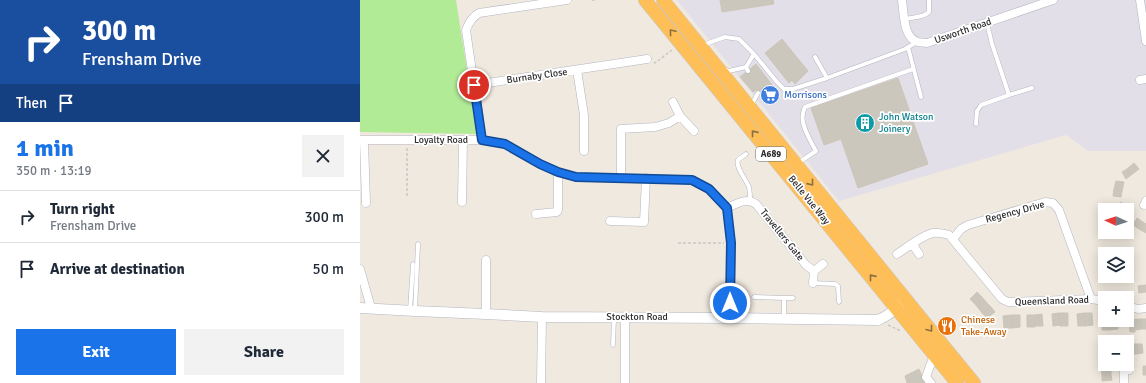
<!DOCTYPE html>
<meta charset="utf-8">
<style>
:root{--surface:#fff;--page:#f2f2f3;--text:#1f2937;--muted:#747a83;--line:#e0e1e3;--accent:#1a73e8}
body{margin:0;font-family:Signika,sans-serif;background:var(--page);color:var(--text);height:100vh;display:flex;flex-direction:column;font-size:15px;white-space:nowrap}
*{box-sizing:border-box;margin:0}
p{font-size:13px;color:var(--muted)}
.icon{flex:none;width:22px;height:22px;fill:none;stroke:currentColor;stroke-width:2;stroke-linecap:round;stroke-linejoin:round}
.map{position:relative;flex:1;overflow:hidden}
.side{display:flex;flex-direction:column;background:var(--surface);width:360px}
.side>*{flex:none}
.guide{background:#1a4fa0;color:#fff;overflow:hidden}
.needle{width:26px;rotate:273deg}
.controls{position:absolute;left:738px;top:203px;display:grid;gap:8px}
.controls a{display:grid;place-items:center;width:36px;height:36px;border-radius:0px;background:var(--surface);box-shadow:0 2px 10px #0003;font-size:20px}
.pin{position:absolute;display:grid;place-items:center;width:34px;height:34px;color:#fff;margin:-17px;border:2px solid #fff;border-radius:50%;box-shadow:0 1px 4px #0007}
.me{position:absolute;width:44px;margin:-22px;rotate:0deg;stroke-linejoin:round;filter:drop-shadow(0 0 3px #0008)}
.turn{display:flex;align-items:center;gap:14px;height:84px;padding:0 16px;font-size:18px}
.turn .icon{width:52px;height:52px;stroke-width:2.5}
.turn b{display:block;font-size:28px;line-height:34px}
.then{display:flex;align-items:center;height:38px;padding:0 16px;background:#0003;gap:8px;font-size:15px}
.round{display:grid;place-items:center;flex:none;width:42px;height:42px;border-radius:0px;background:var(--page)}
.headline{display:flex;align-items:center;justify-content:space-between;height:68px;padding:0 16px}
h1{font-size:24px;font-weight:800;line-height:30px;color:var(--accent)}
.action{display:flex;gap:8px;margin-top:auto;padding:8px 16px}
.action a{flex:1;height:46px;border-radius:0px;background:var(--accent);color:#fff;font-size:16px;font-weight:800;line-height:46px;text-align:center}
.action a+a{background:var(--page);color:var(--text)}
ul{padding:0;list-style:none}
li{display:flex;align-items:center;gap:12px;height:52px;padding:0 16px;border-top:1px solid var(--line)}
li div{flex:1}
li b{display:block;font-size:15px}
li em{font-style:normal}
main{display:flex;flex:1;min-height:0}
.map>svg:first-child{display:block}
</style>
<main>
<section class="side">
<div class="guide">
<div class="turn"><svg class="icon" aria-label="right" viewBox="0 0 24 24"><path d="M7 20v-9h11M14 6l5 5-5 5"/></svg><div><b>300 m</b>Frensham Drive</div></div>
<div class="then">Then<svg class="icon" aria-label="arrive" viewBox="0 0 24 24"><path d="M6 21V4h12l-3 4 3 4H6"/></svg></div>
</div>
<div class="headline"><div><h1>1 min</h1><p>350 m · 13:19</p></div><a class="round"><svg class="icon" aria-label="close" viewBox="0 0 24 24"><path d="M6 6l12 12M18 6L6 18"/></svg></a></div>
<ul>
<li><svg class="icon" aria-label="right" viewBox="0 0 24 24"><path d="M7 20v-9h11M14 6l5 5-5 5"/></svg><div><b>Turn right</b><p>Frensham Drive</p></div><em>300 m</em></li>
<li><svg class="icon" aria-label="arrive" viewBox="0 0 24 24"><path d="M6 21V4h12l-3 4 3 4H6"/></svg><div><b>Arrive at destination</b></div><em>50 m</em></li>
</ul>
<div class="action"><a>Exit</a><a>Share</a></div>
</section>
<div class="map">
<svg width="786" height="383" viewBox="0 0 786 383">
<rect width="100%" height="100%" fill="#f0e9df"/>
<path fill="#e2dfe8" d="M317 0H786V151H728L706 135 479 201Z"/>
<path fill="#b2eb96" d="M0 0H96L117 134 0 132Z"/>
<path fill="#cbc7bd" stroke="#ccc5b8" d="M360 0H413L414 4 362 12Z
M422 39 448 71 435 84 432 80 429 83 405 53Z
M396 64 413 86 401 96 396 90 393 92 380 77Z
M538 78 568 164 498 188 481 139 464 145 451 108Z
M413 86 419 93 406 103 401 96Z
M774 163 779 169 771 175 767 169Z
M767 169 771 175 766 179 762 172Z
M756 181 764 182 762 191 754 189Z
M754 189 762 191 761 197 753 196Z
M761 202 767 208 764 210H758L755 207Z
M777 218 783 222 779 229 773 225Z
M783 222 786 224V233L779 229Z
M786 285V292L779 293 778 286Z
M617 292 622 297 615 304 610 299Z
M622 297 626 302 619 309 615 304Z
M626 302 631 307 623 314 619 309Z
M631 307 635 312 627 318 623 314Z
M699 313H708V326H700Z
M699 313 700 325 693 326 692 314Z
M724 313H732L733 325 725 326Z
M724 313 725 326H718L717 314Z
M682 314 683 326H675V315Z
M651 315H660V327L652 328Z
M651 315 652 328H644L643 316Z
M667 315H675V327H667Z
M742 317H745V320H749L750 330H742Z
M780 319H786V329H781Z
M780 319 781 329 775 330V332H770L769 320Z
M749 320H758V329L750 330Z
M770 344H776V354H770Z
M776 344H782L783 353 776 354Z
M783 366H786V375H783Z
M751 367V375H742L741 368Z
M559 369 565 383H547L545 376Z
M742 375H751L752 380 742 381Z"/>
<g fill="none" stroke-linecap="round" stroke-linejoin="round">
<g stroke="#b3b5c2" stroke-width="5">
<path id="service" d="M545 19C553 17 563 18 569 12V0
M343 45 365 37 379 39 394 54 417 82 424 89H433L467 78
M548 47 561 97
M455 57 467 78 545 49 557 42
M386 67 394 54
M365 69 369 71 386 67 388 71
M649 95 672 88
M394 105 393 102 398 93
M616 124 617 111 621 105 649 95 632 44 627 23
M386 154C384 156 380 158 378 160 375 167 387 181 389 187 390 192 390 196 390 201
M438 163 456 151C451 142 440 124 443 114 443 112 444 110 445 107L553 69
M453 283 475 284 478 286 479 302
M394 297 424 298V319
M424 298H433
M50 311 53 264
M55 311 58 244
M253 345 254 318"/>
</g>
<g stroke="#b3b5c2" stroke-width="9">
<path id="minor" d="M542 0C544 13 543 38 558 42 561 43 564 42 567 43L693 0
M780 0 786 41
M217 70 224 115V151
M780 80 786 79
M114 85 287 59
M313 102 320 116 334 131
M0 140H122L133 142 145 144 180 164 198 172 216 177 332 180 349 189 367 208 371 243 370 318
M122 140 106 30C109 22 112 17 119 13L207 0
M4 141 6 203
M261 177V129L295 127 309 123 320 116
M102 202 103 140
M784 205 786 201
M367 208C376 204 386 197 396 204L446 265 454 271
M176 214 197 212 198 210V172
M250 221 284 222 286 178
M593 239 601 229 608 225 685 202 693 203 699 210 731 299
M553 245 559 254
M537 254C546 248 563 235 573 233 579 232 584 234 589 235L642 299 648 302 731 299 745 301
M0 269 11 308
M453 283 454 271 463 264
M767 306 778 309 786 308
M126 314V260
M181 383 182 317
M265 383V317
M571 383 566 377 574 355
M764 383V370H769"/>
</g>
<g stroke="#b3b5c2" stroke-width="11">
<path id="tertiary" d="M0 308 55 311 126 314 182 317 370 318 518 320C528 316 533 311 540 304"/>
</g>
<g stroke="#c8c8c8" stroke-width="14">
<path id="trunk" d="M285 0 597 383
M303 0 582 344 614 383"/>
</g>
<path stroke="#c8c8c8" stroke-width="1.5" stroke-dasharray="3 2" stroke-linecap="butt" d="M232 0H235
M294 62 295 63 312 50
M47 148V196
M318 243H364
M528 325 541 331"/>
<use href="#service" stroke="#fff" stroke-width="4"/>
<use href="#minor" stroke="#fff" stroke-width="8"/>
<use href="#tertiary" stroke="#fff" stroke-width="10"/>
<use href="#trunk" stroke="#ffbf58" stroke-width="13"/>
</g>
<defs><path id="oneway-chevron" d="M-2-3.5L2.5 0L-2 3.5" fill="none" stroke-width="1.6" stroke-linecap="round" stroke-linejoin="round"/></defs>
<g stroke="#8c6f40">
<use href="#oneway-chevron" transform="translate(312 32) rotate(-130)"/>
<use href="#oneway-chevron" transform="translate(394 133) rotate(-129)"/>
<use href="#oneway-chevron" transform="translate(451 183) rotate(51)"/>
<use href="#oneway-chevron" transform="translate(512 277) rotate(-129)"/>
<use href="#oneway-chevron" transform="translate(570 329) rotate(52)"/>
</g>
<g fill="none" stroke-linecap="round" stroke-linejoin="round">
<g stroke="#114b97" stroke-width="10">
<path id="route" d="M114 85 122 140 145 144 180 164 198 172 216 177 332 180 349 189 367 208 371 243 370 303"/>
</g>
<use href="#route" stroke="#1a73e8" stroke-width="7"/>
</g>
<defs>
<g id="supermarket-disc" transform="scale(1)"><circle r="9.5" fill="#3f7fe0" stroke="#fff"/><path d="M-6-5.5h2.5l.6 2H6L4.5 2H-2.5L-4.4-4H-6ZM-1.5 3.2a1.3 1.3 0 1 0 .1 0ZM3 3.2a1.3 1.3 0 1 0 .1 0Z" fill="#fff"/></g>
<g id="building-disc" transform="scale(1)"><circle r="9.5" fill="#0f9aa8" stroke="#fff"/><path d="M-4-6H4V6H1V3H-1V6H-4ZM-2.5-4.3h1.7v1.8h-1.7ZM.8-4.3h1.7v1.8H.8ZM-2.5-1h1.7V.8h-1.7ZM.8-1h1.7V.8H.8Z" fill="#fff"/></g>
<g id="restaurant-disc" transform="scale(1)"><circle r="9.5" fill="#e8710a" stroke="#fff"/><path d="M-5-6h1v4h1v-4h1v4h1v-4h1v5L-1.5 .5V6h-2V.5L-5-1ZM5-6V6H3V1.5H1.5Q1.5-4 5-6Z" fill="#fff"/></g>
</defs>
<g fill-rule="evenodd">
<use href="#supermarket-disc" x="410" y="95"/>
<use href="#building-disc" x="505" y="123"/>
<use href="#restaurant-disc" x="587" y="326"/>
</g>
<g text-anchor="middle" dominant-baseline="central" stroke-width="3.5" stroke-linejoin="round" paint-order="stroke">
<rect fill="#fff" stroke="#6c6c6c" stroke-width="1" x="396" y="147" width="30" height="14" rx="3"/>
<g font-size="9" font-weight="bold" fill="#2d2d2d">
<text x="411" y="154">A689</text>
</g>
<g font-size="10" fill="#2d2d2d" stroke="#fff">
<text transform="translate(603 31) rotate(-19)">Usworth Road</text>
<text transform="translate(177 76) rotate(-8)">Burnaby Close</text>
<text x="81" y="140">Loyalty Road</text>
<text transform="translate(449 200) rotate(51)">Belle Vue Way</text>
<text transform="translate(655 212) rotate(-15)">Regency Drive</text>
<text transform="translate(422 235) rotate(51)">Travellers Gate</text>
<text transform="translate(692 301) rotate(-2)">Queensland Road</text>
<text x="277" y="317">Stockton Road</text>
</g>
<g font-size="10" fill="#366cbe" stroke="#fff" text-anchor="start">
<text x="424" y="95">Morrisons</text>
</g>
<g font-size="10" fill="#0d838f" stroke="#fff" text-anchor="start">
<text x="519" y="117">John Watson<tspan x="519" dy="12">Joinery</tspan></text>
</g>
<g font-size="10" fill="#c56008" stroke="#fff" text-anchor="start">
<text x="601" y="320">Chinese<tspan x="601" dy="12">Take-Away</tspan></text>
</g>
</g>
</svg>
<div class="controls">
<a><svg class="needle" viewBox="-14 -14 28 28"><path d="M0-13l5 13h-10z" fill="#e53935"/><path d="M0 13l5-13h-10z" fill="#747a83"/></svg></a>
<a><svg class="icon" aria-label="layers" viewBox="0 0 24 24"><path d="M12 4l9 5-9 5-9-5zM3 14l9 5 9-5"/></svg></a>
<a>+</a>
<a>−</a>
</div>
<div class="pin" style="left:114px;top:85px;background:#d93025"><svg class="icon" aria-label="arrive" viewBox="0 0 24 24"><path d="M6 21V4h12l-3 4 3 4H6"/></svg></div>
<svg class="me" style="left:370px;top:303px" viewBox="-20 -20 40 40"><circle r="17" fill="#1a73e8" stroke="#fff" stroke-width="3"/><path d="M0-11L8 9 0 5-8 9z" fill="#fff"/></svg>
</div>
</main>
